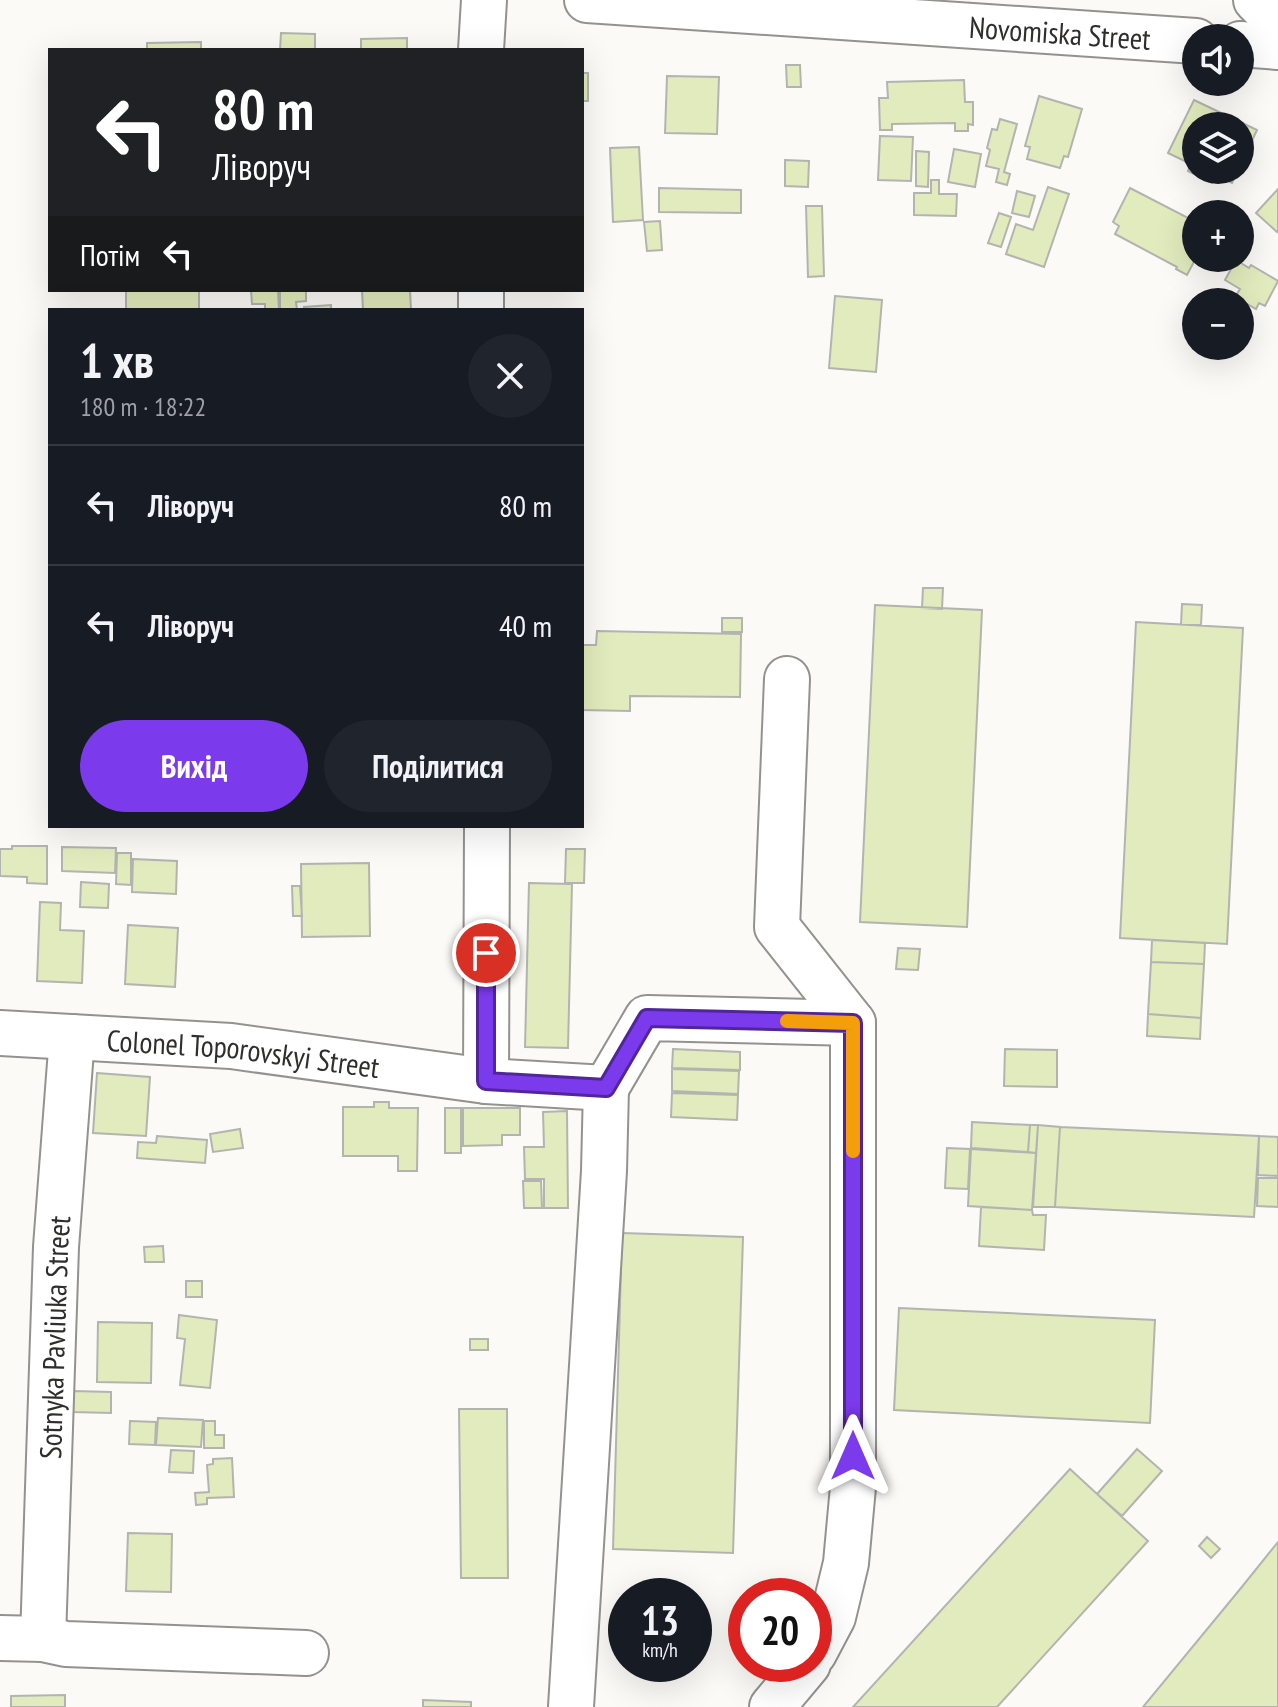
<!DOCTYPE html>
<html lang="uk">
<meta charset="utf-8">
<style>
:root{--surface:#171b24;--page:#20242c;--text:#f1f3f6;--muted:#9ea1a6;--line:#363941;--accent:#7c3aed}
body{margin:0;font-family:"PT Sans Narrow",sans-serif;background:var(--page);color:var(--text);height:100vh;display:flex;flex-direction:column;font-size:30px;white-space:nowrap}
*{box-sizing:border-box;margin:0}
p{font-size:26px;color:var(--muted)}
.icon{flex:none;width:44px;height:44px;fill:none;stroke:currentColor;stroke-width:2;stroke-linecap:round;stroke-linejoin:round}
.map{position:relative;flex:1;overflow:hidden}
.sheet{position:absolute;left:48px;top:308px;width:536px;height:520px;display:flex;flex-direction:column;background:var(--surface);border-radius:0px;box-shadow:0 8px 32px #0002}
.sheet>*{flex:none}
.guide{position:absolute;left:48px;top:48px;width:536px;height:244px;border-radius:0px;box-shadow:0 8px 32px #0002;background:#202124;color:#fff;overflow:hidden}
.fabs{position:absolute;left:1182px;top:24px;display:grid;gap:16px}
.fabs a{display:grid;place-items:center;width:72px;height:72px;border-radius:50%;background:var(--surface);box-shadow:0 8px 32px #0002;font-size:40px}
.speed{position:absolute;left:608px;top:1578px;display:flex;gap:16px;font-size:40px;font-weight:700;text-align:center}
.speed>*{display:grid;place-content:center;width:104px;height:104px;border-radius:50%;background:var(--surface);box-shadow:0 8px 32px #0002;line-height:1}
.speed small{font-size:20px;font-weight:400}
.speed .limit{border:12px solid #d22;background:#fff;color:#111}
.pin{position:absolute;display:grid;place-items:center;width:68px;height:68px;color:#fff;margin:-34px;border:4px solid #fff;border-radius:50%;box-shadow:0 2px 8px #0007}
.me{position:absolute;width:88px;margin:-44px;rotate:0deg;stroke-linejoin:round;filter:drop-shadow(0 0 6px #0008)}
.turn{display:flex;align-items:center;gap:28px;height:168px;padding:0 32px;font-size:36px}
.turn .icon{width:104px;height:104px;stroke-width:2.5}
.turn b{display:block;font-size:56px;line-height:68px}
.then{display:flex;align-items:center;height:76px;padding:0 32px;background:#0003;gap:16px;font-size:30px}
.round{display:grid;place-items:center;flex:none;width:84px;height:84px;border-radius:42px;background:var(--page)}
.overview{display:flex;align-items:center;justify-content:space-between;height:136px;padding:0 32px}
h1{font-size:48px;font-weight:800;line-height:60px}
.cta{display:flex;gap:16px;margin-top:auto;padding:16px 32px}
.cta a{flex:1;height:92px;border-radius:48px;background:var(--accent);color:#fff;font-size:32px;font-weight:800;line-height:92px;text-align:center}
.cta a+a{background:var(--page);color:var(--text)}
ul{padding:0;list-style:none}
li{display:flex;align-items:center;gap:24px;height:120px;padding:0 32px;border-top:2px solid var(--line)}
li div{flex:1}
li b{display:block;font-size:30px}
li em{font-style:normal}
.map>svg:first-child{display:block}
</style>
<div class="map">
<svg width="1278" height="1707" viewBox="0 0 1278 1707">
<rect width="100%" height="100%" fill="#fbfaf6"/>
<path fill="#e2ebbd" stroke="#b3b4b0" stroke-width="2" d="M281 33 315 34V50H280Z
M407 38V50H361V39Z
M201 42V50H147V43Z
M786 65H800L801 87H787Z
M582 73H588V101H582Z
M667 76 719 77 717 134 665 133Z
M964 80 965 102H973V125L968 124V131H955V123L892 124V130H880L879 98H888L887 82Z
M1039 96 1082 109 1068 157 1064 156 1060 168 1027 159 1030 147 1025 146Z
M1194 100 1257 130 1240 166V126H1196V170H1238L1232 183 1216 175 1212 183 1188 171 1191 164 1168 153Z
M1000 119 1017 124 1004 172 1010 174 1007 185 996 182 999 169 986 166 990 150 987 148 992 129 997 130Z
M880 136 913 137 911 181 878 180Z
M639 147 643 220 613 222 610 148Z
M954 149 981 154 975 187 948 182Z
M916 151 929 152 928 187 916 186Z
M785 160 809 161 808 187 785 186Z
M931 180H939V194H957L956 216 914 215V193H931Z
M1048 187 1069 194 1044 267 1006 254 1016 224 1033 230Z
M659 188 741 190V213L659 212Z
M1130 188 1196 222V258L1187 275 1176 269 1177 267 1115 234 1119 226 1113 222Z
M1278 189V231L1277 232 1256 213Z
M1017 191 1035 196 1029 217 1012 213Z
M806 206H822L824 276 808 277Z
M999 213 1011 217 1001 247 988 243Z
M660 221 662 250 647 251 644 222Z
M1236 260 1249 268 1251 265 1278 281 1265 306 1259 303 1256 309 1235 297 1240 289 1225 280Z
M126 290H199V310H126Z
M251 290H278L279 310H265V304H252Z
M280 290H306V301L296 302 297 310H280Z
M362 290H410L411 310H363Z
M835 296 882 300 876 372 829 368Z
M331 305V310H304V307Z
M923 588H943L942 609 922 608Z
M1182 604 1202 605 1201 625H1181Z
M875 605 982 610 967 927 860 922Z
M722 618H742V632H722Z
M1136 622 1243 628 1227 944 1120 938Z
M597 631 741 634 740 697 630 696V711L582 710V645H596Z
M12 846H47V884L27 883V877L0 876V849H12Z
M62 847 116 848 115 873 62 871Z
M566 849H585L584 883H565Z
M117 853H131V885L116 884Z
M133 859 177 861 176 894 132 892Z
M369 863 370 936 302 937 301 864Z
M81 882 109 884 108 908 80 907Z
M529 883 572 884 568 1048 525 1047Z
M292 886H300L302 916H293Z
M40 902 61 903 60 930 84 931 82 983 37 981Z
M128 925 178 928 175 987 125 984Z
M1152 940 1205 943 1204 964 1151 962Z
M898 948 920 949 918 970 896 969Z
M1151 962 1204 964 1201 1018 1148 1014Z
M1148 1014 1201 1018 1200 1039 1147 1036Z
M673 1049 740 1052V1070L672 1068Z
M1005 1049 1057 1050V1087L1004 1086Z
M672 1069 739 1071 738 1094 672 1091Z
M97 1073 150 1077 146 1136 93 1133Z
M672 1093 738 1095 737 1120 671 1117Z
M374 1102H389V1108H418L417 1171H398V1156H343V1107H374Z
M445 1108H461V1153H445Z
M463 1108H520V1135H502V1145L463 1146Z
M567 1111 568 1208H544V1179H525L524 1147H544L543 1112Z
M972 1122 1030 1125 1028 1152 971 1148Z
M1030 1125H1038L1036 1153 1028 1152Z
M1038 1125 1060 1127 1055 1207H1033Z
M1060 1127 1259 1136 1254 1217 1055 1207Z
M240 1129 243 1148 213 1152 210 1134Z
M157 1136 207 1140 205 1163 137 1158 138 1142 156 1143Z
M1259 1136 1278 1137V1176L1258 1175Z
M947 1148 970 1149 968 1189 945 1188Z
M971 1149 1036 1153 1032 1210 968 1206Z
M1258 1178H1278V1207L1257 1206Z
M523 1181H541L542 1208H524Z
M981 1207 1032 1210 1033 1215H1046L1044 1250 979 1246Z
M622 1233 743 1237 733 1553 613 1549Z
M163 1246 164 1262H145L144 1247Z
M186 1281H202V1297H186Z
M899 1308 1155 1320 1150 1423 894 1410Z
M179 1315 217 1320 210 1388 180 1385 185 1339 177 1338Z
M98 1322 152 1323 151 1383 97 1382Z
M470 1339H488V1350H470Z
M73 1391 111 1392V1413L72 1412Z
M459 1409H507L508 1578H461Z
M158 1418 203 1420 201 1447 156 1445Z
M130 1421 156 1422 155 1445 129 1444Z
M204 1421H215V1435H224V1448H204Z
M1137 1449 1162 1471 1122 1516 1097 1494Z
M171 1450 194 1451 193 1473 169 1472Z
M232 1458 234 1497 207 1498V1504L196 1505 195 1493 209 1492 207 1465 213 1464V1459Z
M1070 1469 1148 1541 997 1707H853Z
M128 1533 172 1534 171 1592 126 1591Z
M1207 1537 1220 1549 1211 1558 1199 1546Z
M1278 1542V1707H1143L1241 1588Z
M65 1695V1707H11V1696Z
M423 1700 471 1702V1707H423Z"/>
<g fill="none" stroke-linecap="round" stroke-linejoin="round">
<g stroke="#94928f" stroke-width="48">
<g id="minor">
<path id="s1" d="M587 0 1196 41"/>
<path d="M1256 0 1278 22"/>
<path d="M1240 44 1278 47"/>
<path d="M481 50 484 0"/>
<path d="M481 290V310"/>
<path d="M787 679 777 927 853 1023V1487L846 1563 833 1617 814 1653"/>
<path id="s2" d="M0 1033 231 1046 486 1081 606 1088 647 1018 853 1023"/>
<path d="M486 1081 487 826"/>
<path d="M0 1638 43 1639 66 1644 306 1653"/>
<path id="s3" d="M43 1639 56 1247 72 1037"/>
<path d="M571 1707 604 1171 606 1088"/>
<path d="M772 1707 808 1664"/>
</g>
</g>
<use href="#minor" stroke="#fff" stroke-width="44"/>
</g>
<g fill="none" stroke-linecap="round" stroke-linejoin="round">
<g stroke="#51269a" stroke-width="20">
<path id="route" d="M486 953V1081L606 1088 647 1018 853 1023V1456"/>
</g>
<use href="#route" stroke="#7c3aed" stroke-width="14"/>
<path stroke="#f59e0b" stroke-width="14" d="M787 1021 853 1023V1151"/>
</g>
<g text-anchor="middle" dominant-baseline="central" stroke-width="8" stroke-linejoin="round" paint-order="stroke">
<g font-size="30" fill="#2f2e2d" stroke="#fff">
<text stroke="none"><textPath href="#s1" startOffset="474">Novomiska Street</textPath></text>
<text stroke="none"><textPath href="#s2" startOffset="244">Colonel Toporovskyi Street</textPath></text>
<text stroke="none"><textPath href="#s3" startOffset="302">Sotnyka Pavliuka Street</textPath></text>
</g>
</g>
</svg>
<div class="fabs">
<a><svg class="icon" aria-label="sound" viewBox="0 0 24 24"><path d="M4 9h4l5-4v14l-5-4H4zM17 9q2 3 0 6"/></svg></a>
<a><svg class="icon" aria-label="layers" viewBox="0 0 24 24"><path d="M12 4l9 5-9 5-9-5zM3 14l9 5 9-5"/></svg></a>
<a>+</a>
<a>−</a>
</div>
<div class="speed"><div>13<small>km/h</small></div><div class="limit">20</div></div>
<div class="pin" style="left:486px;top:953px;background:#d93025"><svg class="icon" aria-label="arrive" viewBox="0 0 24 24"><path d="M6 21V4h12l-3 4 3 4H6"/></svg></div>
<svg class="me" style="left:853px;top:1456px" viewBox="-20 -20 40 40"><path d="M0-17L14 15 0 8-14 15z" fill="#7c3aed" stroke="#fff" stroke-width="4"/></svg>
<div class="guide">
<div class="turn"><svg class="icon" aria-label="left" viewBox="0 0 24 24"><path d="M17 20v-9H6M10 6l-5 5 5 5"/></svg><div><b>80 m</b>Ліворуч</div></div>
<div class="then">Потім<svg class="icon" aria-label="left" viewBox="0 0 24 24"><path d="M17 20v-9H6M10 6l-5 5 5 5"/></svg></div>
</div>
<section class="sheet">
<div class="overview"><div><h1>1 хв</h1><p>180 m · 18:22</p></div><a class="round"><svg class="icon" aria-label="close" viewBox="0 0 24 24"><path d="M6 6l12 12M18 6L6 18"/></svg></a></div>
<ul>
<li><svg class="icon" aria-label="left" viewBox="0 0 24 24"><path d="M17 20v-9H6M10 6l-5 5 5 5"/></svg><div><b>Ліворуч</b></div><em>80 m</em></li>
<li><svg class="icon" aria-label="left" viewBox="0 0 24 24"><path d="M17 20v-9H6M10 6l-5 5 5 5"/></svg><div><b>Ліворуч</b></div><em>40 m</em></li>
</ul>
<div class="cta"><a>Вихід</a><a>Поділитися</a></div>
</section>
</div>
